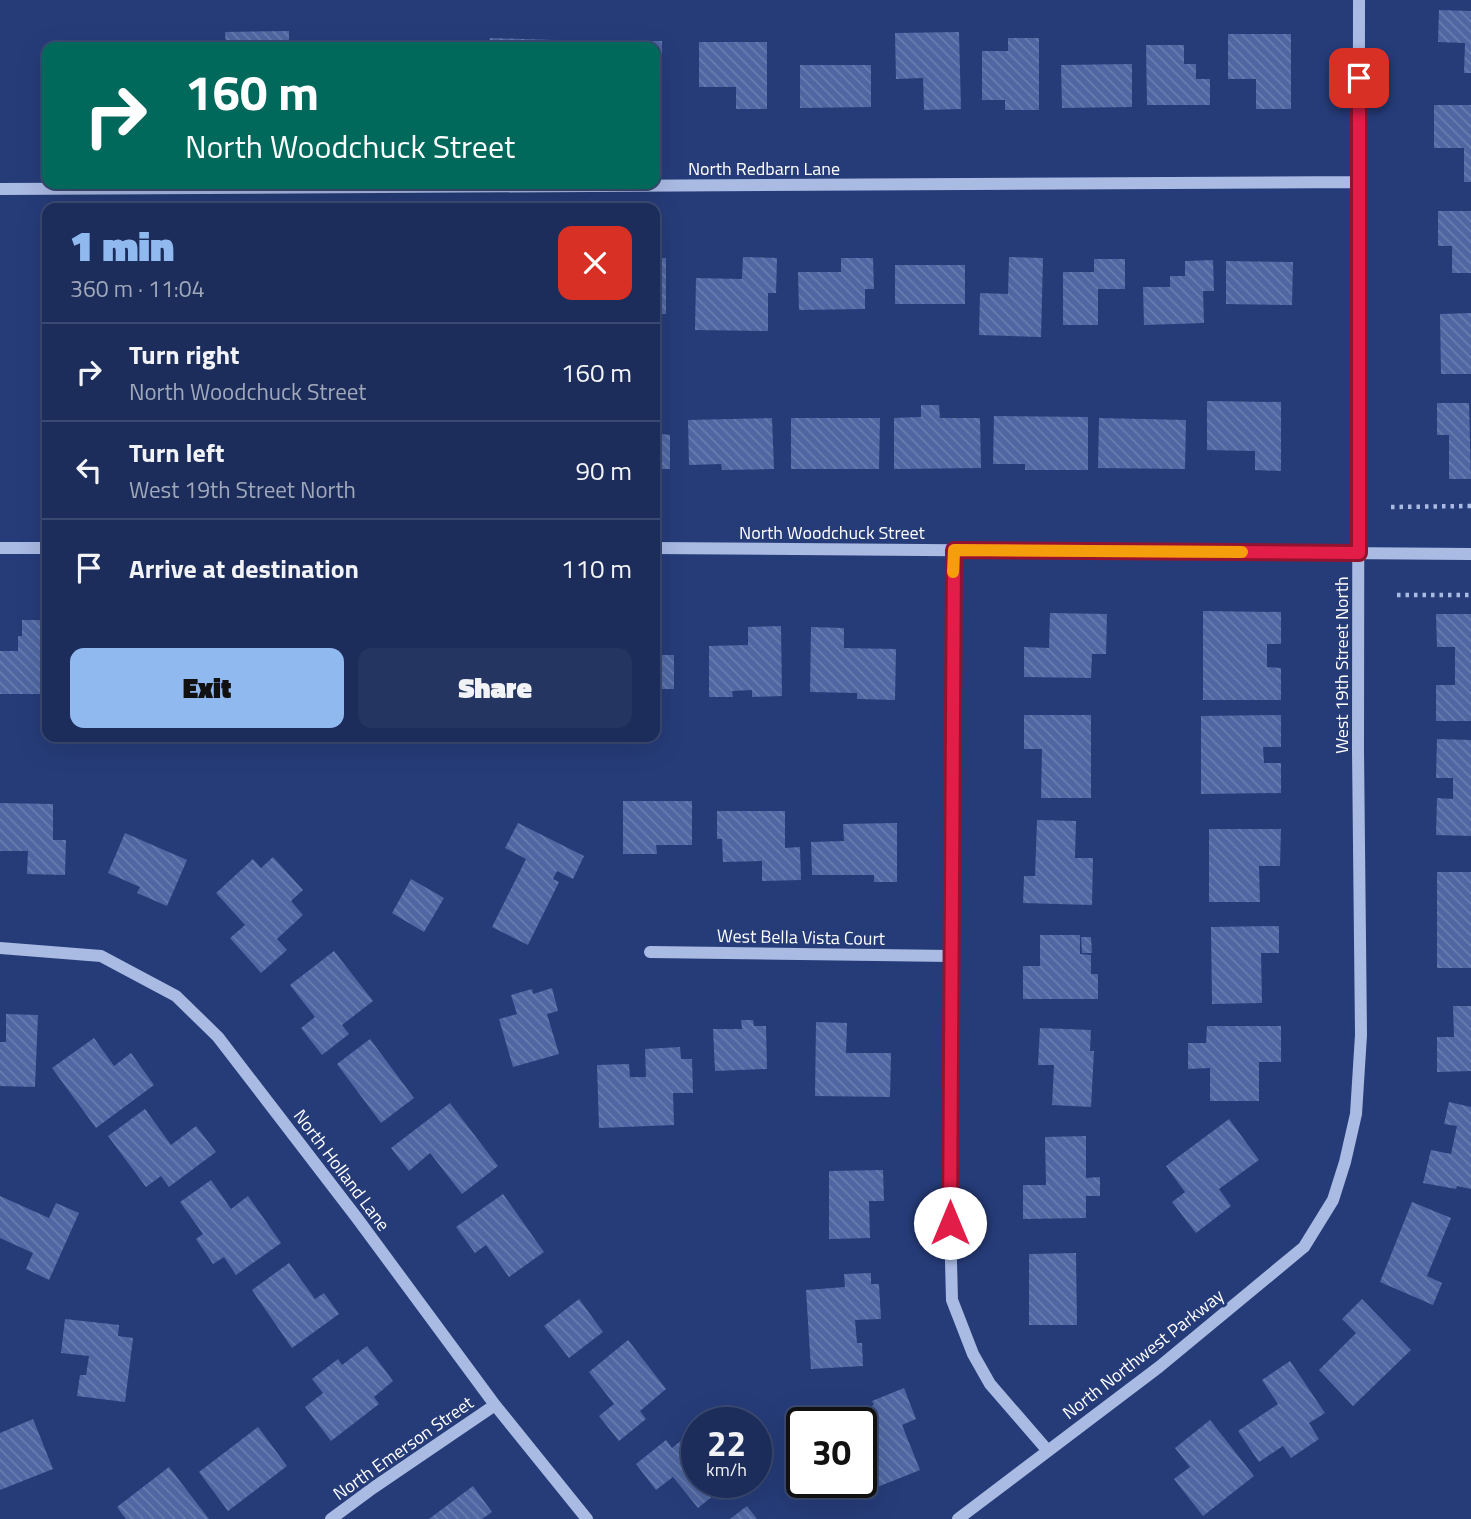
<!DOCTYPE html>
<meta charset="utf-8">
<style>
:root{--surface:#1c2d5b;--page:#253561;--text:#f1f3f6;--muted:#a0a8bb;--line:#3a4971;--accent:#90b9f0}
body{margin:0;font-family:"Titillium Web",sans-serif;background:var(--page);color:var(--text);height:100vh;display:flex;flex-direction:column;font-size:26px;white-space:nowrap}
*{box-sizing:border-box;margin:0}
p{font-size:23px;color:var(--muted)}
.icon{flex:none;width:38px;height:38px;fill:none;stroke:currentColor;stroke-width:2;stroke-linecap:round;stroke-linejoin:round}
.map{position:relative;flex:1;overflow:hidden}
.panel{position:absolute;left:42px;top:203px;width:618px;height:539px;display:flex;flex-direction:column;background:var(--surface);border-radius:14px;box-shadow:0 7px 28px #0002,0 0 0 2px var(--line)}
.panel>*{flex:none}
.guide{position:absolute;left:42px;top:42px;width:618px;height:147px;border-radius:14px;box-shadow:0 7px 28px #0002,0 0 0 2px var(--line);background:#00695c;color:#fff;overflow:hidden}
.speed{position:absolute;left:681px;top:1407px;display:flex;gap:14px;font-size:35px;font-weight:700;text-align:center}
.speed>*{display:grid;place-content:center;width:91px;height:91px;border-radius:50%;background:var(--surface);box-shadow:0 7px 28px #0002,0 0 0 2px var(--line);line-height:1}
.speed small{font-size:18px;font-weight:400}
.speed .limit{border:4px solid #111;border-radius:10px;background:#fff;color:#111}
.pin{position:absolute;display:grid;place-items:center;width:60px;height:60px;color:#fff;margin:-30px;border-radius:14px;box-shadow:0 4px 10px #0006}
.me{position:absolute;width:77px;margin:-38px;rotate:0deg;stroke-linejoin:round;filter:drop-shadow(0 0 5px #0008)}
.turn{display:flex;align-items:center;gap:24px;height:147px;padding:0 28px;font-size:32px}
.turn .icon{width:91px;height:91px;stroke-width:2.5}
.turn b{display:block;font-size:49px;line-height:60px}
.round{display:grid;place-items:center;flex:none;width:74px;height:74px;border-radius:14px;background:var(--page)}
.summary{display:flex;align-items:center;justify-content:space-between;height:119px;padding:0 28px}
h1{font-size:42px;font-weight:800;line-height:52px;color:var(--accent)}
.button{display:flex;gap:14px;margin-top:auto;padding:14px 28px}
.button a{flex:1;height:80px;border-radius:14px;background:var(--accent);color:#111;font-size:28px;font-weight:800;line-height:80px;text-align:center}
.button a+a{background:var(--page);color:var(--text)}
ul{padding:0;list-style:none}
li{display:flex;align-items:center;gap:21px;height:98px;padding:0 28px;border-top:2px solid var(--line)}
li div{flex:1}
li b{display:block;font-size:26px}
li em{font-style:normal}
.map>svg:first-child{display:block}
</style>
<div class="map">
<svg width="1471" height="1519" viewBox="0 0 1471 1519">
<defs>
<pattern id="building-back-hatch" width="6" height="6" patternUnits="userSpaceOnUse" patternTransform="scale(1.75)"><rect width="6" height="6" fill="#4f66a2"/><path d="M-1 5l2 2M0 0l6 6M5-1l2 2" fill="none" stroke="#697db0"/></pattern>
</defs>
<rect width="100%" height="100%" fill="#263c79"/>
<path fill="url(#building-back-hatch)" d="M1439 10 1471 11V73H1464L1465 43 1438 42Z
M289 31V47H226L225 32Z
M959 32 961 109 924 110 923 78 896 79 895 33Z
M1228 34H1291V109H1256V79H1228Z
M490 38 554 40V47H489Z
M1008 38H1039V110H1005V100H982V51H1008Z
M600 41H662V110H654V47H600Z
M699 42H767V109H736V87H699Z
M141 44H178V47H141Z
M1146 45H1184V64H1196V79H1210V105H1147Z
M1132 64V107L1062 108 1061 65Z
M800 65H871V107L800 108Z
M1434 105H1471V182H1464V148H1434Z
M1438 211H1471V273H1452V246H1438Z
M743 257 777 258 776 293H768V331L695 330 696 278 742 279Z
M1009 257 1043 258 1041 337 979 335 980 293 1008 294Z
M654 258H666V314H654Z
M841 258H873L874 289H865V309L799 310 798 272H841Z
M1094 259H1125V289H1098V325H1063V272H1094Z
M1213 260 1214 291H1203L1204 323 1144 325 1143 287H1170V276H1185V261Z
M1226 261 1293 262 1292 305 1226 304Z
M895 265H965V304H895Z
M1471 313V374H1441L1440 314Z
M1207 401 1281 402V471L1255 470V451L1207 450Z
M1437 403H1469L1471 479H1449V435H1437Z
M654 405H662V434L670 435V469H654Z
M921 405H939L940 418H980L981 468 894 469V418L921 417Z
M994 416 1088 417V470H1025V464H993Z
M772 418 774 469 722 470 721 464 689 465 688 420Z
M791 418H880L879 469H791Z
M1099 418 1186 420 1185 469 1098 468Z
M1203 611 1281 612V644H1267V667L1281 668V700H1203Z
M1050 613 1107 614 1106 654H1092L1091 678 1024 677V647L1049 648Z
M1436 614H1471V721H1436V685H1455V647H1437Z
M22 620H47V694H0V651H18V636H22Z
M781 626 782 696 752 697V690L732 691 733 697H709V646L748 645V627Z
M811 627 844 628V648L896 649 895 700 857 699V693L810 692Z
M654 655H674V689H654Z
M1024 715H1091V798H1041L1042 749H1024Z
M1281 715V747H1263L1264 763H1281V793L1201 794V716Z
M1437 739 1471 740V836L1436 835 1437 798 1453 799V778H1436Z
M623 801H692V845H656L657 854H623Z
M0 803 53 804V840H66L65 875 27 874 28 851H0Z
M717 811H785V848L800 847 801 880 762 881V861L723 862 722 839H717Z
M1037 820 1076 821 1075 858H1093L1092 905 1023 903 1024 876H1035Z
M518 823 584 856 573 879 557 871 553 879 559 882 528 945 492 927 526 859 505 848Z
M897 823V882H874V875H812L811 842 844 841 843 824Z
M1209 829H1281L1280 866H1259L1260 902H1209Z
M125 833 187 860 167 906 137 893 140 887 108 873Z
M273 857 303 890 291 901 303 915 277 939 287 950 261 973 230 938 245 925 216 893 253 859 261 868Z
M1437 872H1471V968H1437Z
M411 879 444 898 424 932 392 913Z
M1279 926V953H1261L1262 1003 1212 1004 1211 927Z
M1040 935H1080V954L1091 955V974H1098V999H1023V966H1040Z
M1081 937H1091L1092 953H1082Z
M334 951 373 1001 342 1025 349 1034 322 1055 301 1028 315 1017 290 985Z
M552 988 558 1011 547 1014 559 1054 513 1067 499 1019 517 1014 511 995 532 989 533 994Z
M1453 1006H1471V1071L1437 1072V1037H1454Z
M6 1014 38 1015 35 1087 0 1086V1042H6Z
M741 1020H753L754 1026H766L767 1069 715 1071 713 1029H742Z
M816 1022 847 1023 846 1053H891L890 1097 815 1096Z
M1207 1026H1281V1062H1259V1101H1210V1068L1188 1069V1043H1206Z
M1040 1028 1091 1030 1090 1051H1094L1091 1107 1052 1105 1054 1065H1038Z
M94 1038 114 1066 131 1053 154 1085 96 1128 52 1068Z
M370 1039 414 1098 381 1123 337 1064Z
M680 1047 681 1059H692L693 1093H673L674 1125 599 1128 597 1065 629 1064 630 1077H646L645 1049Z
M1449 1102 1471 1107V1189L1457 1186 1456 1189 1423 1183 1431 1150 1451 1154 1457 1126 1444 1124Z
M450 1103 498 1166 462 1194 430 1153 409 1171 391 1148Z
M145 1109 171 1145 196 1126 216 1152 169 1187 161 1176 146 1187 108 1136Z
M1229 1119 1259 1160 1219 1189 1231 1206 1196 1233 1172 1202 1185 1192 1166 1166Z
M1086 1136V1178L1100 1177V1196H1086V1218L1023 1219V1185H1046L1045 1137Z
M883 1170 884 1201H869L870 1238 829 1239V1171Z
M211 1180 231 1209 248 1196 281 1243 236 1275 224 1257 213 1264 196 1239 203 1234 180 1202Z
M503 1194 544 1252 509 1277 486 1245 475 1253 456 1227Z
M0 1196 49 1218 56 1203 79 1213 49 1280 26 1269 33 1253 0 1238Z
M1412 1202 1451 1218 1427 1276 1442 1283 1433 1305 1380 1282Z
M1076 1253 1077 1325H1029V1254Z
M289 1263 315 1299 324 1293 339 1314 292 1348 252 1290Z
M871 1273V1284H879L881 1319 855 1320 857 1343H862L863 1366 811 1369 806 1290 845 1287 844 1274Z
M579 1299 603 1332 569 1358 544 1326Z
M1362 1299 1411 1350 1353 1406 1319 1370 1356 1333 1342 1319Z
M65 1319 119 1325 118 1336 133 1338 125 1402 77 1396 80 1375H86L89 1356 61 1353Z
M628 1340 666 1389 640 1411 646 1419 619 1441 599 1416 614 1404 589 1372Z
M367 1346 393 1381 374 1397 379 1404 331 1441 305 1407 323 1393 312 1379 338 1359 342 1365Z
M1290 1361 1325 1413 1309 1423 1319 1439 1291 1458 1283 1446 1259 1462 1238 1431 1278 1404 1262 1380Z
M904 1388 916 1419 902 1425 920 1470 870 1490 861 1468V1423H843L841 1418 874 1405 872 1401Z
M33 1419 53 1469 0 1490V1433Z
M1210 1420 1254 1476 1203 1516 1174 1479 1190 1467 1175 1448Z
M258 1427 287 1466 228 1511 199 1472Z
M696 1428V1482H730L698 1508 673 1477 656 1490 636 1464 666 1440 672 1448Z
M169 1467 209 1519H126L117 1507Z
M473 1486 492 1512 482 1519H429Z
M747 1506 757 1519H730Z"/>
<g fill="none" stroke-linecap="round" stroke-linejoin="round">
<path stroke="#a9bae3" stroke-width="4.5" stroke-dasharray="3.5 5" stroke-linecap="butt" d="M1391 507 1471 506
M1397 595H1471"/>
<path stroke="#a9bae3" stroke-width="12" d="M0 189 1359 182
M0 548H47
M654 548 1471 554
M954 550 950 1223 952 1300 973 1354 990 1384 1048 1451
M0 948 101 956 176 996 218 1037 357 1218 495 1405 587 1519
M650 952 951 956
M331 1519 373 1488 495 1405
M958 1519 1159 1367 1304 1247 1333 1200 1345 1162 1356 1114 1361 1035 1358 750 1359 0"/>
</g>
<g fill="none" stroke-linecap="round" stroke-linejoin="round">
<g stroke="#92132f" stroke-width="18">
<path id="route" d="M950 1223 954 550 1359 553V78"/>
</g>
<use href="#route" stroke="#e11d48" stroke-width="12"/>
<path stroke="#f59e0b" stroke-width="12" d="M953 572 954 550 1242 552"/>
</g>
<g text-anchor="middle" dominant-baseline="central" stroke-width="6" stroke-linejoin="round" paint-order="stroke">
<g font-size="18" fill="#fff" stroke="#263c79">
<text x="764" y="168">North Redbarn Lane</text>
<text x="832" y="532">North Woodchuck Street</text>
<text transform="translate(1341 665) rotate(-90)">West 19th Street North</text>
<text transform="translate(801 937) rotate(1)">West Bella Vista Court</text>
<text transform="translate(342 1170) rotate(53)">North Holland Lane</text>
<text transform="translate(1143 1354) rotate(-38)">North Northwest Parkway</text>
<text transform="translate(403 1448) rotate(-35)">North Emerson Street</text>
</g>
</g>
</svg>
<div class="speed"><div>22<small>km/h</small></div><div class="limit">30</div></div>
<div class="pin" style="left:1359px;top:78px;background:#d93025"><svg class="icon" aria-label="arrive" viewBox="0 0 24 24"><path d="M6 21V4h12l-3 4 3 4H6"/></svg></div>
<svg class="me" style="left:950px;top:1223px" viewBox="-20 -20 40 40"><circle r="19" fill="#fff"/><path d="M0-13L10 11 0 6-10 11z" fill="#e11d48"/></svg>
<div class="guide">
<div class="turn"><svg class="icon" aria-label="right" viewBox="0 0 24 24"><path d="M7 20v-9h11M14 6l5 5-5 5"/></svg><div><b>160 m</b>North Woodchuck Street</div></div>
</div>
<section class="panel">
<div class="summary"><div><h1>1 min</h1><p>360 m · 11:04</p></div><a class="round" style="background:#d93025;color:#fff"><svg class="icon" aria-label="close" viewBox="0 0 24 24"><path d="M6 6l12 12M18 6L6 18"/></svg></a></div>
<ul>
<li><svg class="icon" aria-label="right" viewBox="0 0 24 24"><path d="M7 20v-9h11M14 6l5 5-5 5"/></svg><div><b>Turn right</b><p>North Woodchuck Street</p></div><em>160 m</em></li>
<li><svg class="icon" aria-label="left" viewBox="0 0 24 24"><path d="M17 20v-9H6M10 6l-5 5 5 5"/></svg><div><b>Turn left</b><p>West 19th Street North</p></div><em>90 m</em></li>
<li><svg class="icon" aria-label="arrive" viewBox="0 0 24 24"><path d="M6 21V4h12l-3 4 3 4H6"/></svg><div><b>Arrive at destination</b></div><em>110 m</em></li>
</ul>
<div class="button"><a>Exit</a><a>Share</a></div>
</section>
</div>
